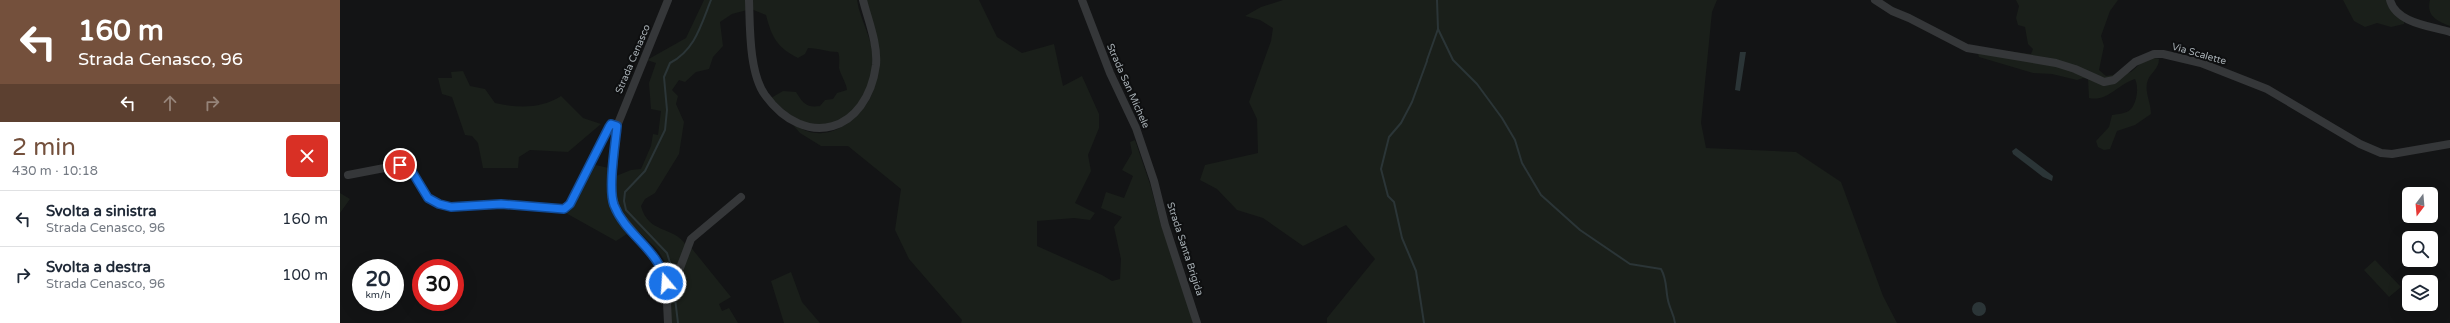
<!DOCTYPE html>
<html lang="it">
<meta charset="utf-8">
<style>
:root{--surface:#fff;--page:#f2f2f3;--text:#1f2937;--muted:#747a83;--line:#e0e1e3;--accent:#74503c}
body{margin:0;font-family:"Varela Round",sans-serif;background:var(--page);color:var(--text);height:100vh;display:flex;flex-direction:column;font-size:15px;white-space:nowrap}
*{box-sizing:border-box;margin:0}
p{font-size:13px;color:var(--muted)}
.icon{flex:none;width:22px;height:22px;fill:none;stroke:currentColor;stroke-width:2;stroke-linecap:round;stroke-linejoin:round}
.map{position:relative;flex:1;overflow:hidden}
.sheet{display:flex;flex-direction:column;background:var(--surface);width:340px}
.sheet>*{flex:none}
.banner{background:#74503c;color:#fff;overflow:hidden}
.needle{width:26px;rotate:196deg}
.buttons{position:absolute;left:2062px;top:187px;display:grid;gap:8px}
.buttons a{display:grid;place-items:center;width:36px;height:36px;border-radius:6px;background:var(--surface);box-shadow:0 4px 16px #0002;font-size:20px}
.speed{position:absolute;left:12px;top:259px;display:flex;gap:8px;font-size:20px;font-weight:700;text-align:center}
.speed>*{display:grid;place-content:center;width:52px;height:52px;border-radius:50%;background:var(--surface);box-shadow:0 4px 16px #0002;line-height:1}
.speed small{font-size:10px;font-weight:400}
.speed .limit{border:6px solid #d22;background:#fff;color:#111}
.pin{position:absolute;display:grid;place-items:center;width:34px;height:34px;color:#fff;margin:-17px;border:2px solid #fff;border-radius:50%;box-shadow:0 1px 4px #0007}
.me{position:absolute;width:44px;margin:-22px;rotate:342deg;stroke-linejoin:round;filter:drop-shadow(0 0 3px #0008)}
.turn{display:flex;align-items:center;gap:14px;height:84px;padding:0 12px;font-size:18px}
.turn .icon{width:52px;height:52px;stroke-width:2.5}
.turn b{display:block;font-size:28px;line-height:34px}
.lanes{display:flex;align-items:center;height:38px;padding:0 12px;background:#0003;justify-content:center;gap:20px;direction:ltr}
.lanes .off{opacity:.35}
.round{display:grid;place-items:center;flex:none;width:42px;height:42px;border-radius:6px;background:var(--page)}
.head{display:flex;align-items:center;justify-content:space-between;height:68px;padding:0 12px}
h1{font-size:24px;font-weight:600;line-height:30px;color:var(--accent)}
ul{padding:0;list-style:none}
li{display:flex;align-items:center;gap:12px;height:56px;padding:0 12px;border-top:1px solid var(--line)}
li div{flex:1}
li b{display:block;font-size:15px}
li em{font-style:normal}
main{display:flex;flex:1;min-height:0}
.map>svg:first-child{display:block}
</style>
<main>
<section class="sheet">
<div class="banner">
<div class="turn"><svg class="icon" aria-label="left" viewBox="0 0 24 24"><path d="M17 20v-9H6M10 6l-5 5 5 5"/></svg><div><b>160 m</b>Strada Cenasco, 96</div></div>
<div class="lanes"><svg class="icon" aria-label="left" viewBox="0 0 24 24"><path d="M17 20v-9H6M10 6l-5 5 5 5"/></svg><svg class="icon off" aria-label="ahead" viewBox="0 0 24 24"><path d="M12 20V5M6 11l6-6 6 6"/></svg><svg class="icon off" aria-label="right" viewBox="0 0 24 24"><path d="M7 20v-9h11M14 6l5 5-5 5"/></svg></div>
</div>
<div class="head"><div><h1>2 min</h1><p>430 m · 10:18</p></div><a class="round" style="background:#d93025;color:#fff"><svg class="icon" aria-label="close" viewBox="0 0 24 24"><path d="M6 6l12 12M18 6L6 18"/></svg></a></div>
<ul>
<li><svg class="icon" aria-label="left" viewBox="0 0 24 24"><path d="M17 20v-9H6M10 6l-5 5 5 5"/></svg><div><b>Svolta a sinistra</b><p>Strada Cenasco, 96</p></div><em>160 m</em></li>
<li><svg class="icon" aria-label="right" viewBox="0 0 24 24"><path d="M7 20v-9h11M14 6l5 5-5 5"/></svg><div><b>Svolta a destra</b><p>Strada Cenasco, 96</p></div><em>100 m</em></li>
</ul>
</section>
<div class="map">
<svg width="2110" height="323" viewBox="0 0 2110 323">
<rect width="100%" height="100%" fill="#131415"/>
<path fill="#1a1f1a" d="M364 0H407V10L392 14 380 22 383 46 373 57 369 69 356 72 345 82 339 80 332 90 338 96 336 104 344 122 339 154 315 193 305 199 301 206C308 234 334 226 346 245L339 266 327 265C323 260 320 252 315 247 290 223 271 214 276 176L291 170 301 169 311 146 313 134 318 135 321 111 311 109 309 83 316 63 307 60 346 38Z
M411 0H517C520 21 535 42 533 65 532 86 520 110 501 121 496 124 480 125 474 125 458 124 442 108 431 98L443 91 456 92C463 103 466 108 480 106L485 100 493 99 497 93 507 90C506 82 501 76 499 68 499 63 500 56 498 52 487 52 479 48 468 48L465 54 458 58C437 47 432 38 426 15L411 9Z
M526 0H639L657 37 682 53 714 44 723 86 742 76 759 114V128L748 155 751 171 735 203 755 213 750 220 734 218 697 221V246L762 275 772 281 780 279 781 259 774 227 782 217 761 208 766 192 784 198 793 176 782 170 792 153 790 142 795 140 810 184 821 225 839 272 853 323H621L622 320 569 259 555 230 561 189 508 146H481L460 133 453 125C460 128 469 133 477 133 502 136 535 105 535 80 535 54 529 26 526 0Z
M943 0H1377L1372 12 1361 123 1366 148 1456 152 1501 182 1543 296 1557 323H987V318L1035 259 1006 225 963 246 923 218 897 210 877 189 860 180 865 165 918 153 917 119 909 102 931 41 933 28 920 20 905 16 921 7Z
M1676 0H1778L1770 11 1761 36 1764 46 1759 70 1766 76 1791 72 1801 63 1812 57 1819 59C1819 70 1809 73 1807 83 1805 94 1811 103 1811 114L1795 125 1777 131 1770 149 1764 150 1758 147 1756 141 1769 127 1772 115C1778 114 1786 114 1791 109 1797 102 1799 87 1795 79 1778 84 1768 102 1749 98L1748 79 1743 78 1737 80 1712 74 1693 73 1639 57 1637 51 1643 48 1691 54 1693 49 1688 44 1685 27 1678 25 1676 18 1679 6Z
M2003 0H2051L2064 17V24L2051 27 2037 23 2025 27 2014 21Z
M2090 0H2110V26C2097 21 2086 16 2090 0Z
M123 71 130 86 145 89 155 103C177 108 201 109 221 96L243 118 261 124 228 152 190 150 179 157 178 168H143L138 143 132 136 125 135 112 97 102 94 98 78H112L111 72Z
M251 164 269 168C266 199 269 208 287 234L276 241 224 212Z
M0 193 10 199 0 213Z
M349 245 391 297 379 304 382 311 389 308 398 323H331L329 272 334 271Z
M2035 260 2061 287 2049 297 2024 270Z
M451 272 462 302 480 323H444L431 281Z"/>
<path fill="#2b3537" d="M1400 52H1406L1400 91 1395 90Z
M1676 148 1713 176 1712 181 1703 177 1673 154 1672 151Z
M1632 309a7 7 0 1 1 14 0a7 7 0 1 1-14 0Z"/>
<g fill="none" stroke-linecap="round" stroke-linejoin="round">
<path stroke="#2b3537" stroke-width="2" d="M1098 29 1113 60 1137 84 1162 118 1175 140 1182 163 1201 195 1240 230 1290 264 1321 269C1328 281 1325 292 1329 304 1331 311 1334 315 1335 323
M1087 60 1098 29 1097 0
M331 266 327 253 286 210 284 201 285 192 305 171 325 130 327 110 324 77 330 63C355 50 361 25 371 0
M332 273 338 323
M1084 323 1076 271 1062 238 1054 202 1048 196 1041 169 1049 137 1061 123 1072 102 1087 61"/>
<path stroke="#353739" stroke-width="8" d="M328 0 277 126 271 192 278 213 323 268 326 283 328 323
M409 0C410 27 409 73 425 95 466 151 527 132 536 65 538 44 528 20 523 0
M742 0 770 73 796 128 814 181 825 225 857 323
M1535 0 1552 11 1569 18 1627 48 1716 63 1735 69 1764 82 1774 80 1795 62 1814 54H1823L1861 63 1927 89 2020 144 2041 153 2052 154 2110 144
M2050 0C2056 23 2090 26 2110 32
M8 175 60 165 71 170 88 198 99 204 111 207 161 204 224 209 230 204 269 127 271 124 277 126
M323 268H340L351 239 401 197"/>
</g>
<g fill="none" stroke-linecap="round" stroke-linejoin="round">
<g stroke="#114b97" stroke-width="10">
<path id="route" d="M60 165 71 170 88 198 99 204 111 207 161 204 224 209 230 204 269 127 271 124 277 126C275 146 268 188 274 205 286 236 319 249 326 283"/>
</g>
<use href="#route" stroke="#1a73e8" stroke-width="7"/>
</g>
<g text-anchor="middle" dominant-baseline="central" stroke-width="4" stroke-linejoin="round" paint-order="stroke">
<g font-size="10" fill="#a6aeb3" stroke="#0e0f10">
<text transform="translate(1859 54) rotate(16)">Via Scalette</text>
<text transform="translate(293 59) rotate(-67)">Strada Cenasco</text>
<text transform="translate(788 86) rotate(66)">Strada San Michele</text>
<text transform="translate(845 249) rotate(72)">Strada Santa Brigida</text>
</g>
</g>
</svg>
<div class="buttons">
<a><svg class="needle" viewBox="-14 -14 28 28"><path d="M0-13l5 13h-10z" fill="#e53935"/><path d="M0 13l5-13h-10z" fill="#747a83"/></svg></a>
<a><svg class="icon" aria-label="search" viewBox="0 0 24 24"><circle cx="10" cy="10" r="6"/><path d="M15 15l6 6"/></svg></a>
<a><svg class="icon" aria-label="layers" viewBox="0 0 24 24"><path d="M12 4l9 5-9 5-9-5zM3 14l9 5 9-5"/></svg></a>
</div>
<div class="speed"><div>20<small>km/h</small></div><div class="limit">30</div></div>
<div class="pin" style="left:60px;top:165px;background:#d93025"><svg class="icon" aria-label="arrive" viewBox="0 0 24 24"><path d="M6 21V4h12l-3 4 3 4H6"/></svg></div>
<svg class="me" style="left:326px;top:283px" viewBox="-20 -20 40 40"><circle r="17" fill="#1a73e8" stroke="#fff" stroke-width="3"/><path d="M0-11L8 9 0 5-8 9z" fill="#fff"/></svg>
</div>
</main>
